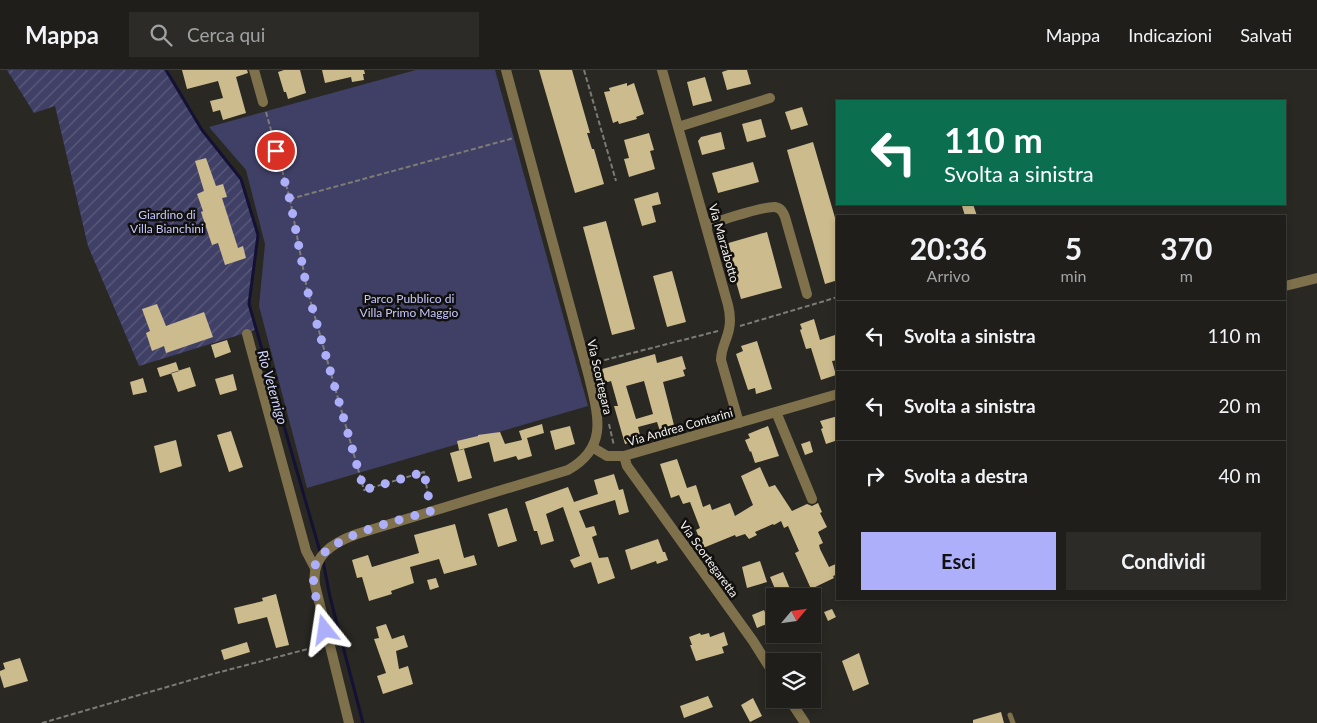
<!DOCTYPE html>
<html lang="it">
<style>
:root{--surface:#1f1e1a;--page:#2c2b27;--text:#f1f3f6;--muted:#a1a2a2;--line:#3c3c39;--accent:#adaffb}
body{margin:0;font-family:Lato,sans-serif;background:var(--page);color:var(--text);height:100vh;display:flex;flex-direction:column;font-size:19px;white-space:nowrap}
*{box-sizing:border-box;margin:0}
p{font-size:16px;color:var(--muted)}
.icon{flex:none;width:28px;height:28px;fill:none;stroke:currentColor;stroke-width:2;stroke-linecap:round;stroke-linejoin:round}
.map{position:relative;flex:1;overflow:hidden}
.sheet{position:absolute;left:836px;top:145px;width:450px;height:385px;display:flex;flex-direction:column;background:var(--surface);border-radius:0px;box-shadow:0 2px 8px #0003,0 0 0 1px var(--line)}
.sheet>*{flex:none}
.banner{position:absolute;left:836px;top:30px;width:450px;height:105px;border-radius:0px;box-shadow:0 2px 8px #0003,0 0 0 1px var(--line);background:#0b6e4f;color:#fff;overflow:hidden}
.needle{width:32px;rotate:61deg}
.tools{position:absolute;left:766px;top:518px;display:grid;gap:10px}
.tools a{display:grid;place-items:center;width:55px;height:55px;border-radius:0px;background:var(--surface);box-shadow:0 2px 8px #0003,0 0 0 1px var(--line);font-size:25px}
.pin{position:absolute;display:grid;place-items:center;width:42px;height:42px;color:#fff;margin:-21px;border:2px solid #fff;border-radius:50%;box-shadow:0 1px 5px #0007}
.me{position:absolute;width:55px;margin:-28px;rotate:345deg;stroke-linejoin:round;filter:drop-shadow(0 0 4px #0008)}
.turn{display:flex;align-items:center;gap:18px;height:105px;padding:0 25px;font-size:22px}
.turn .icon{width:65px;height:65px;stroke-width:2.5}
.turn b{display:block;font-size:35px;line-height:42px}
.eta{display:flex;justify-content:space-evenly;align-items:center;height:85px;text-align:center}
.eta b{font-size:30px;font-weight:700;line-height:35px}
.action{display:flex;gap:10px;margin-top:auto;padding:10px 25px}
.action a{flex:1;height:58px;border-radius:0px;background:var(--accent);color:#111;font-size:20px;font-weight:700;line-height:58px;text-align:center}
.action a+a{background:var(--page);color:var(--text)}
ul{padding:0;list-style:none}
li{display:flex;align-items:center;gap:15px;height:70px;padding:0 25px;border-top:1px solid var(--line)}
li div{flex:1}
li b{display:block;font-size:19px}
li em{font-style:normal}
header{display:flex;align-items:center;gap:30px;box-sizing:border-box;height:70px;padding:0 25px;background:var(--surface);border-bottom:1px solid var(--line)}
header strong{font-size:24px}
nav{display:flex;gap:28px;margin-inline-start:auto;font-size:18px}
.search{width:350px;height:45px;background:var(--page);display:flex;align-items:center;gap:12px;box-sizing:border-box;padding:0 18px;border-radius:0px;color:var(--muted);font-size:19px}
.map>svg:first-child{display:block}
</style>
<header>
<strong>Mappa</strong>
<div class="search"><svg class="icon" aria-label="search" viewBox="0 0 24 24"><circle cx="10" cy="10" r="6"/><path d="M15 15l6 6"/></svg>Cerca qui</div>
<nav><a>Mappa</a><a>Indicazioni</a><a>Salvati</a></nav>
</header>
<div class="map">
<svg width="1317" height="653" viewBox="0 0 1317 653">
<defs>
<pattern id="garden-furrows" width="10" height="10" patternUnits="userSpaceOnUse" patternTransform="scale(1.25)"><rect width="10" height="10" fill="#404067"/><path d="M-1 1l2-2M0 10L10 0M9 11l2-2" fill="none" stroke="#5c5c7d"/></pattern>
</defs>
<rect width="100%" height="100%" fill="#292823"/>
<path fill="#404067" d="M416 0H495L588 336 307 418 259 236 265 174 246 100 209 57Z"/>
<path fill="url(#garden-furrows)" d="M7 0H166L202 60 241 109 258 165 249 234 255 260 139 296 88 176 55 36 34 43Z"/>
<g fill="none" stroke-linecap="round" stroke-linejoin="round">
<path stroke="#141134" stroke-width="3" d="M166 0 202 60 241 109 258 165 249 234 321 485
M323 491 330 527 363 653"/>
</g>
<path fill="#ccbb8c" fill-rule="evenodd" d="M182 0H247L248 3 236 7 246 43 223 50 220 40 213 42 210 31 223 28 218 11 187 19Z
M284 0H300L306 23 288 29 286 22H284L278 2Z
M322 0H364L365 4H363L364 10 352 12 351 7 325 13Z
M539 0H572L590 63H587L592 79H594L604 114 575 123Z
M728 0H747L751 14 727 20 722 2Z
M705 7 712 31 693 36 687 12Z
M627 13V16L634 13 644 44 636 47 637 49 619 54 618 51 613 53 604 22 610 21 609 18Z
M802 37 808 55 791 60 785 42Z
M761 49 766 67 747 72 742 54Z
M721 62 725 79 702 85 698 71 701 67Z
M649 63 654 80 650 81 655 99 629 107 624 89 629 88 624 70Z
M813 72 838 158V210L825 214 787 80Z
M206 88 216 116 223 114 227 127 222 128 238 178 243 176 246 188 225 195 218 173 212 175 201 142 203 141 197 124 204 121 195 91Z
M753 92 759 112 718 123 712 103Z
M658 122 661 134 652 136 656 152 642 156 634 129Z
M973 134 977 146H965L962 136Z
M606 151 635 259 612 265 583 157Z
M767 162 782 218 741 229 725 174Z
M672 201 686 252 667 257 653 206Z
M157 234 166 256 204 242 213 267 166 283 164 276 152 281 146 263 150 261 142 239Z
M814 249 820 270 838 264V290L832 291 836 305 821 310 811 278 806 279 800 260 802 259 800 254Z
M227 270 231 282 215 288 211 275Z
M757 271 772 319 756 324 755 318 748 320 736 284 743 281 741 276Z
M655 284 657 293 682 286 686 299 683 300 685 306 663 312 675 359 661 364 657 352 638 357 641 369 625 374 614 336H618L611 311 605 313 602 299ZM644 311 653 344 636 349 626 316Z
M176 292 179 301 160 307 157 298Z
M190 297 196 316 178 322 171 303Z
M233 304 237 320 220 325 215 309Z
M143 308 147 322 133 325 130 312Z
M838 346V370L826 374 821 359 823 358 820 351Z
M542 354 544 363 527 368 532 386 518 390 516 386 494 392 489 372 459 380 457 371 478 366V365L500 362 505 374 522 370 519 361Z
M570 356 575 374 555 380 550 361Z
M768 356 779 386 755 393 751 381 750 382 745 370 750 368 748 364Z
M231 361 243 397 229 402 217 365Z
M176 370 182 396 160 403 154 376Z
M810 371 813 382 805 385 801 374Z
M464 379 472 408 458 412 450 383Z
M677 389 687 418 696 415 703 437 710 434 712 440 730 433 735 446 753 435 741 406 760 397 769 417 775 415 792 441 807 434 812 436 818 433 822 442 820 443 827 457 818 462 823 473 819 475 820 479 829 497 838 493V504L833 506 834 508 811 519 795 483 799 481 788 456 784 458 781 451 774 455 773 454 755 462 757 465 749 469 745 464 736 467 735 465 703 478 696 460 700 458 690 432 683 434 679 425 671 428 660 394Z
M614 404 619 420 623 419 629 442 619 445 615 430 579 441 586 458 594 456 597 465 592 467 599 488 608 487 615 508 598 514 591 492 574 498 570 490 580 486 563 437 546 444 554 471 541 475 537 461H534L525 432 568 417 574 432 598 424 594 410Z
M507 438 517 471 498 477 488 444Z
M455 454 464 488 474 485 477 495 444 504 439 489 410 497 414 513 391 521 392 524 369 531 362 507 357 508 352 490 368 485 372 497 419 483 414 465Z
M658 469 663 482H665L668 490 657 494 656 491 631 500 625 480Z
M760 491 767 512 747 518 742 497Z
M783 502 793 526H778L770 507Z
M436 508 439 517 430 520 427 510Z
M276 524 289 575 276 578 267 547 238 554 234 538 263 531 262 528Z
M832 539 836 547 828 551 824 542Z
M764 540 769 553 757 558 752 545Z
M386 554 392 569 404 565 408 577 396 581 399 599 408 596 413 614 383 624 377 606 386 603 374 569 379 568 376 557Z
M724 562 728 575 722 577 724 583 696 591 690 575H692L689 567 700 563 701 565 709 563 710 567Z
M247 572 250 582 224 590 221 580Z
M859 583 869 614 853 621 842 591Z
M20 588 28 611 4 618 0 605V601L5 599 3 593Z
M708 626 713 637 684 648 680 636Z
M753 628 762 646 750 652 741 635Z
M1001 642 1004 653H973V650Z"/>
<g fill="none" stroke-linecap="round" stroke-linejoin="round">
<path stroke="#7c7b76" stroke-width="2" stroke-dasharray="5 2.5" stroke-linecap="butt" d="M584 0 616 111
M266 42 290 129 307 219 364 420 424 402 429 430
M290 129 514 68
M740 256 838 227
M597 292 718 261
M609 354 614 376
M42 653 205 606 319 576"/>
<path stroke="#7f714b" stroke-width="5" d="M1010 645 1013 653"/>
<path stroke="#7f714b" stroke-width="10" d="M254 0 263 32
M662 0 728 235C730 243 731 250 729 259 727 270 721 278 721 290L739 353
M678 57 770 28
M706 155C721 151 762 136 775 137 781 138 783 142 785 147L807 224
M247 264 306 481 315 498
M776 342 812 429
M624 386 627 396 753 571 775 606
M789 629 805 653"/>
<path stroke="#7f714b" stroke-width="10" d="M1285 216 1317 208
M592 377 607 386H624L838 324
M349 653 315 515C311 486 332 473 357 464L568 400C609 377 598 345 589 307L506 0"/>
</g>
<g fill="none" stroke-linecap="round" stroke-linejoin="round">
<path stroke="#adaffb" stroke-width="9" stroke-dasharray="0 16.2" d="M276 81 290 130 307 219 364 420 424 402 431 441C402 450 321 466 314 499 311 516 320 543 325 560"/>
</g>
<g text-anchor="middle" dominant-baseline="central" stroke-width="5" stroke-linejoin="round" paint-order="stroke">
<g font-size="12" fill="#c5c7fe" stroke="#11100e">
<text x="167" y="144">Giardino di<tspan x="167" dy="14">Villa Bianchini</tspan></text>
<text x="409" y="228">Parco Pubblico di<tspan x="409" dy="14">Villa Primo Maggio</tspan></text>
</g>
<g font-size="12" fill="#f3f2ee" stroke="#11100e">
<text transform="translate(724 173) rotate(74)">Via Marzabotto</text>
<text transform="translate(600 307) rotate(77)">Via Scortegara</text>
<text transform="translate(680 357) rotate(-16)">Via Andrea Contarini</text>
<text transform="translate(709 489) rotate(54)">Via Scortegaretta</text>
</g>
<g font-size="14" font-style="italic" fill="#d0d2fc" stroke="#11100e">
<text transform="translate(273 317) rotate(74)">Rio Veternigo</text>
</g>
</g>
</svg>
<div class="tools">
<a><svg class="needle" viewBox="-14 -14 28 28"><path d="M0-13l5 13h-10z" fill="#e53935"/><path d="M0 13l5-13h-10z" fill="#a1a2a2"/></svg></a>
<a><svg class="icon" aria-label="layers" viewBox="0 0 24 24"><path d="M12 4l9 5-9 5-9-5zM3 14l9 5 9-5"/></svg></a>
</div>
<div class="pin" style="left:276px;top:81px;background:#d93025"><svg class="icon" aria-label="arrive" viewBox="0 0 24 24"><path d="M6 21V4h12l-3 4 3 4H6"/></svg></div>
<svg class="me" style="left:325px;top:560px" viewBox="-20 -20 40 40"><path d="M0-17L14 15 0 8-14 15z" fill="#adaffb" stroke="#fff" stroke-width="4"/></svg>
<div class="banner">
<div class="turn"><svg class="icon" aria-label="left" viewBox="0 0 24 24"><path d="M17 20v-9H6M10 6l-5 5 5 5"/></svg><div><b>110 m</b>Svolta a sinistra</div></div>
</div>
<section class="sheet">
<div class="eta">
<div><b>20:36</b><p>Arrivo</p></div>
<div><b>5</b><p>min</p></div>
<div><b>370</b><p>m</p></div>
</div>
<ul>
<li><svg class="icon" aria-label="left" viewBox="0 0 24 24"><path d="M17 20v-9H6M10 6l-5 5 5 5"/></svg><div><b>Svolta a sinistra</b></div><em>110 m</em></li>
<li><svg class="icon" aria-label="left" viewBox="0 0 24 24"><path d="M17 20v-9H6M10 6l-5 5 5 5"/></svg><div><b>Svolta a sinistra</b></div><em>20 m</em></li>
<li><svg class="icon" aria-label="right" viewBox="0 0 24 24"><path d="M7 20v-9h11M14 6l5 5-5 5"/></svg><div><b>Svolta a destra</b></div><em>40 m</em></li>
</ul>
<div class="action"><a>Esci</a><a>Condividi</a></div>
</section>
</div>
